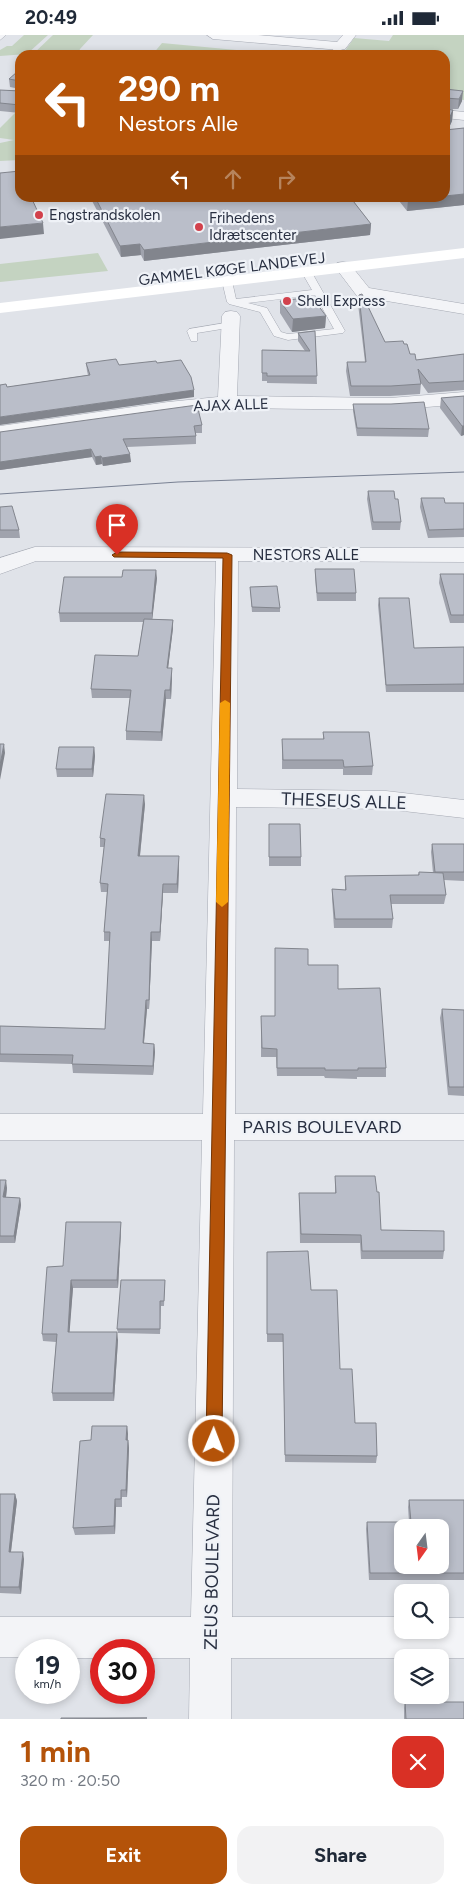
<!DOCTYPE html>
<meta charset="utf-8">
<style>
:root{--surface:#fff;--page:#f2f2f3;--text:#1f2937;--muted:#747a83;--accent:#b45309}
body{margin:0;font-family:Figtree,sans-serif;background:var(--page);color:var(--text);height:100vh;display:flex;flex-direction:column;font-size:19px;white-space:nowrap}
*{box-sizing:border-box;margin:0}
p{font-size:16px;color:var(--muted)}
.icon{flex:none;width:28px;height:28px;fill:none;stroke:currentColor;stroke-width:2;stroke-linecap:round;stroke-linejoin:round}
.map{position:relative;height:1684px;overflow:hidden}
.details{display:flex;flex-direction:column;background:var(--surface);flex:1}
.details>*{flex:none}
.top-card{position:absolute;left:15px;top:15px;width:435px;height:152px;border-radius:15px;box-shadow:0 2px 8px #0003;background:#b45309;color:#fff;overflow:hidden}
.needle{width:32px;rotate:194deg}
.buttons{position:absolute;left:394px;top:1484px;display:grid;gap:10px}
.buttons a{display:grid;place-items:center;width:55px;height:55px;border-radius:10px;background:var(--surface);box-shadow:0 2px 8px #0003;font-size:25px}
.speed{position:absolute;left:15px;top:1604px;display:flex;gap:10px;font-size:25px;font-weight:700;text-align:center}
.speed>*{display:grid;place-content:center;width:65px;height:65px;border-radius:50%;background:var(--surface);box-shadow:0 2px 8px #0003;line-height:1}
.speed small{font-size:12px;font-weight:400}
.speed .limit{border:8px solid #d22;background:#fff;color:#111}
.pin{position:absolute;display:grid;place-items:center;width:42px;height:42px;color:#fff;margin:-51px -21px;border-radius:50% 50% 50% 0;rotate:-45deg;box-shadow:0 0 5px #0007}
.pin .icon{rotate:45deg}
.me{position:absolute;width:55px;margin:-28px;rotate:1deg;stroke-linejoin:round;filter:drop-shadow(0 0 4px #0008)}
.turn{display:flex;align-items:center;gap:18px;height:105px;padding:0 20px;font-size:22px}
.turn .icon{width:65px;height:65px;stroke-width:2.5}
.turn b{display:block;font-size:35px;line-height:42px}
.lanes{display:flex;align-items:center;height:48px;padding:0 20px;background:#0003;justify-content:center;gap:25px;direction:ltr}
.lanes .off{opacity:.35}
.round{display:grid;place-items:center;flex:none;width:52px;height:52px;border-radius:15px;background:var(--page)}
.summary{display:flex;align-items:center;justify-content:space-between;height:85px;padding:0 20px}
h1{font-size:30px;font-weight:700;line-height:38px;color:var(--accent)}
.cta{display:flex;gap:10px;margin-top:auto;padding:10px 20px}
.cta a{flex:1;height:58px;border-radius:15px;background:var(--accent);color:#fff;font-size:20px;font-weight:700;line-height:58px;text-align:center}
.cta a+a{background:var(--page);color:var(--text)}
.status{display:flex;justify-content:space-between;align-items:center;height:35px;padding:0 25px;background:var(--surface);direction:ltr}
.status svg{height:14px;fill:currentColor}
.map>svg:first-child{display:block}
</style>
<div class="status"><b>20:49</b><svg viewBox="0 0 49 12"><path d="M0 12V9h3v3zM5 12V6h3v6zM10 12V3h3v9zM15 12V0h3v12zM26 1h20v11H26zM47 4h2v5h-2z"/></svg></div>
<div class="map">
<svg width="464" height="1684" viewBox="0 0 464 1684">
<rect width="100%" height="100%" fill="#e0e3e9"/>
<path fill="#c4d3c1" d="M24 0H48L27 19 0 21V15L7 11H12Z
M53 0H93L80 14 79 17 115 20H32Z
M393 0H464V65L445 63V20H342L354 3 389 6Z
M162 8 247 16 244 20H152Z
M20 73V125L0 126V108L14 105 0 103V93Z
M98 218 108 236 0 247V229Z"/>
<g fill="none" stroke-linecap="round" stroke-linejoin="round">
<g stroke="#a5a9b3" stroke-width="1">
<path id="lane" d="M0 0H6L0 5Z
M337 9 344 11 337 20H329Z
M306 233 311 236 345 296 343 298 288 305 274 301 260 277 229 269 227 267 222 246 224 244H230L232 246 236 264 312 255 301 236ZM315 260 334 294 288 299 281 297 267 273 248 268Z
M231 287 234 288V292L197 298V306H191L187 296 189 294Z"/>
</g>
<g stroke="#a5a9b3" stroke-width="1">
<path id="street" d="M207 0H258L337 7 343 0H356L345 14 340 15 213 4Z
M445 75 464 77V85L445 83Z
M343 227 349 228 369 253 464 269V279L357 261 335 232 337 228Z
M231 276 237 277 240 281 237 361 390 363 464 357V369L390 375 227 373 168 379 0 403V391L168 367 218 362 222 281 225 277Z
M35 512 464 513V527L238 526 237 754 386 756 464 765V783L386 774 236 772 235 1079H464V1105H234L232 1582H402V1595H440V1583H464V1623H231V1684H189L190 1623H144V1615H101V1623H69V1615H26V1622H0V1582H191L202 1105H0V1079H203L216 526H36L0 539V523Z"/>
</g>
<use href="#lane" fill="#f3f4f7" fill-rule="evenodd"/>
<use href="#street" fill="#f3f4f7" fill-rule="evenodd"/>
<path fill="#fff" fill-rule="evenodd" d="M464 213V223L0 278V268Z"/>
<path stroke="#798193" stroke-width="1" d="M0 459 178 447 464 437"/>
</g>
<path fill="#a0a3ad" d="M20 38V54L10 52 9 44Z
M445 54 462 66 458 74H445Z
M0 55 20 56V78L0 76Z
M445 74 453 75 452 86 448 95 464 93V170L407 176 396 162H445Z
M90 162H350L371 189 370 200 144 226 141 220 121 222Z
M359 260 385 307 404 309 410 319 416 325 464 319V355L428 358 421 348 420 359 390 361H350L346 336 347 327H365L358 269Z
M280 266 326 281 325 293 292 297 280 278Z
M315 296 317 349 267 348V346H262V315L305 316 298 306V298Z
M86 328 119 330 157 328 194 362 7 352 88 340 87 336Z
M464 361V400L461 401 440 373 441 363Z
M353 369 429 394 428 402 357 401 353 376Z
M202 390V398H196V409L127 412 131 427 103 431 102 429 96 430 92 422 0 435V397Z
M368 456 401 487 400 495H372L367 464Z
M421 463 445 468H464V502L428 503 420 472Z
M0 472 19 495 20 503H0Z
M315 534 356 558V566H317L315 542Z
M440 539H464V588H450L439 548Z
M157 543 152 584 173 585V593L168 633 172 642 171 664H166L162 706 126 705V696L130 663H92L91 654 138 621 143 587H60L59 578Z
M250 552 280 573V577H252Z
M379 563 414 613 464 612V657H386L378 570Z
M323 697 373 731 372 740H343V734H282V704H323Z
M94 712 95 721 93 742H57L56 734Z
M145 769 140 821 179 830 178 858H163L160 906H152L149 974H147L144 1008 154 1009 155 1017 153 1040 73 1038 72 1029 0 1027V991L105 994 110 906H104V897L107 857H101L100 848 104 812H100V803Z
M269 789 301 822V831H269Z
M432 809H464V846L444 845 446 860 444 869H391L393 884 392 893H334L332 863V854L345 855V841L418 840 419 837 433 838 431 817Z
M308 930 338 954 386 1033V1042H357V1044L325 1043 324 1041H277L276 1022H261V981H275Z
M442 974 464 975V1061L448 1060 440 983Z
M335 1141 377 1157 381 1195 444 1216 443 1224H361L360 1208H300L299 1158H335Z
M0 1145 7 1153 6 1162 20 1163 21 1170 15 1208H0Z
M121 1187V1195L118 1253H73L69 1297 118 1305 114 1366H53L52 1358 56 1307 43 1306 42 1299 63 1231Z
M267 1217 311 1255 340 1334 355 1388 377 1421 376 1428 285 1427 283 1307H267Z
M165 1245 164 1271H161L160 1299 118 1298 117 1294Z
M127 1391 128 1405 129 1413 127 1462H122V1472H116L115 1499 75 1500 73 1493 91 1405Z
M0 1459H15L17 1466 11 1517 24 1524 21 1559 0 1558Z
M409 1465H464V1545H369L366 1494 367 1487H409L408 1472Z
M405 1667 464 1684H404V1673Z"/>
<path fill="#82858d" d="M463 56 462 66 458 74 459 64Z
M453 75 452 86 445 101V93Z
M464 159V170L407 176 408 165 435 162H445V161Z
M43 188 44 199 0 204V192Z
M371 189 370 200 144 226V215Z
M140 209 141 220 121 222 120 211Z
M326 281 325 293 292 297 293 284Z
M194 355V362L0 390V382Z
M462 391H464V400L461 401Z
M91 414 92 422 0 435V427Z
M130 419 131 427 103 431 102 423Z
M101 421 102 429 96 430 95 422Z
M156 535 157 543 152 587V578Z
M173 585V593L167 642V633Z
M172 633V642L171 664 170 655Z
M165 655 166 664 162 706 161 697Z
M4 709 5 718 0 745V730Z
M94 712 95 721 93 742 92 734Z
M144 760 145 769 139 829 138 821Z
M179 821V830L178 858 177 849Z
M163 849V858L160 906V897Z
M151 897 152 906 149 974V965Z
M146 965 147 974 143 1017V1008Z
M154 1009 155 1017 153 1040V1031Z
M6 1145 7 1153 5 1170 3 1162Z
M20 1163 21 1170 15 1208 14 1201Z
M121 1187V1195L118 1253 117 1245Z
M71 1245 73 1253 69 1305 68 1297Z
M117 1297 118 1305 114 1366 113 1358Z
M127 1391 128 1399 127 1413 126 1405Z
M128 1405 129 1413 127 1462 126 1455Z
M15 1459 17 1466 10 1524 9 1517Z
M115 1464 116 1472 115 1499 114 1491Z
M23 1517 24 1524 21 1559 19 1552Z"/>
<path fill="#babec9" stroke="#82858d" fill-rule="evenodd" d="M17 37 20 38V46L9 44Z
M445 54 463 56 459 64 445 63Z
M0 55 20 56V70L0 68Z
M445 74 453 75 445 93Z
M464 93V159L445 161V95Z
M20 136V162H31L43 188 0 192V138Z
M95 162H350L371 189 144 215 140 209 120 211Z
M406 162H435L408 165Z
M362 259 385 307 403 306 404 309H407L410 319H415L416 325 464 319V346L429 348 418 334 421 349 391 351H351L347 327H366L359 260Z
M312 262 326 281 293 284 280 266Z
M315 296 317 341H267V338H262V315L310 316 298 298Z
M116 324 119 330 156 326 157 328 181 325 191 342 194 355 0 382V350L6 349 7 352 90 340 86 328Z
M464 361V391H462L441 363Z
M424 367 429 394 357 393 353 369H391Z
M197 370 202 390 194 391 196 401 123 404 130 419 102 423 101 421 95 422 91 414 0 427V397Z
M368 456H394L395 464H398L401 487H373Z
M421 463H444L445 468H464V494L429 495Z
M12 471 19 495H0V472Z
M315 534H354L356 558H317Z
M123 535H156L152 578H59L64 542H122Z
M440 539H464V580H451Z
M277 551 280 573 252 572 250 552Z
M379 563H409L414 613 464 612V649L386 650Z
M144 584 173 585 167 633H172L170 655H165L161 697 126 696 131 655 91 654 95 620 138 621Z
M323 697H369L373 731 344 732 343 725H283L282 704H324Z
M0 709H4L0 730Z
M59 712H94L92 734H56Z
M106 759 144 760 138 821H179L177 849H163L160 897H151L149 965H146L143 1008 154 1009 153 1031 72 1029 73 1020 0 1019V991L105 994 110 897H104L108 849 100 848 105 804 100 803Z
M269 789H300L301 822H269Z
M432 809H464V837H435Z
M419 837 443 838 446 860H390L393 884H335L332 854 346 855 345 841 419 840Z
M275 913 308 914V930H338V954L380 953 386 1033H358V1035H325V1033H277V1014L262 1013 261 981H275Z
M442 974 464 975V1052H449Z
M335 1141H375L377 1157H379L381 1195 444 1196V1216H362L361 1200 301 1199 299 1158H336Z
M0 1145H6L3 1162 20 1163 14 1201H0Z
M66 1187H121L117 1245H71L68 1297H117L113 1358H52L57 1299H42L47 1232 63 1231Z
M308 1216 311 1255H337L340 1334H352L355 1388H376L377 1421 285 1420 283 1299H267V1217Z
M121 1245H165L164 1266H160V1294H117Z
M92 1391H127L126 1405H128L126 1455H121V1464H115L114 1491 73 1493 80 1406 91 1405Z
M0 1459H15L9 1517H23L19 1552H0Z
M409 1465H464V1538H370L367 1487H411ZM402 1492H440V1530H402Z
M405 1667H464V1684H406Z
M61 1683H147L61 1684Z"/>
<path fill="#b45309" stroke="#753606" d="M117 517 227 518 232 520 222 1406 219 1411 214 1413 209 1411 206 1406 223 523 114 522 112 520Z"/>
<path fill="#f59e0b" d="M225 665 230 668 228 867 222 872 216 867 220 668Z"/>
<g fill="#d2414c" stroke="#eff2f7" stroke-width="2">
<circle cx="39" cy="180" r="5"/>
<circle cx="199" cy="192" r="5"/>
<circle cx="287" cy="266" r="5"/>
</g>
<g text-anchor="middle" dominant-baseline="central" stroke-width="4.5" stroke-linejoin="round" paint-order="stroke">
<g font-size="15" fill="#282f41" stroke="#eff2f7" text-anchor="start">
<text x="49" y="180">Engstrandskolen</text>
<text x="209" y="183">Frihedens<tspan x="209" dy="17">Idrætscenter</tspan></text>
<text x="297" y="266">Shell Express</text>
</g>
<g font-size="15" fill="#282f41" stroke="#eff2f7">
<text transform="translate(232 234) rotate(-7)">GAMMEL KØGE LANDEVEJ</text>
<text transform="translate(231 370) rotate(-2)">AJAX ALLE</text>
<text x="306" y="520">NESTORS ALLE</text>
</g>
<g font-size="18" fill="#282f41" stroke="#eff2f7">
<text transform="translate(344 766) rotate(2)">THESEUS ALLE</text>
<text x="322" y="1092">PARIS BOULEVARD</text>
<text transform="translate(212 1537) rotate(-89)">ZEUS BOULEVARD</text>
</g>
</g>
</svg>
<div class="buttons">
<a><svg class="needle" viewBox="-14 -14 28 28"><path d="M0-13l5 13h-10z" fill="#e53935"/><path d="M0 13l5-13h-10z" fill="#747a83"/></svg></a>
<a><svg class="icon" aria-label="search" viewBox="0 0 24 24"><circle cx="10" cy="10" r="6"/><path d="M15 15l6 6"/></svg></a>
<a><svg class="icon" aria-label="layers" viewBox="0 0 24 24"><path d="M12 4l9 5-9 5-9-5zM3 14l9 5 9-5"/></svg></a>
</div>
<div class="speed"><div>19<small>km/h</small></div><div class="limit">30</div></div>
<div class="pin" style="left:117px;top:520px;background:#d93025"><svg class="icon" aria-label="arrive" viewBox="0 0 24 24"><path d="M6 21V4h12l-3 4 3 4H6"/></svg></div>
<svg class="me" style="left:214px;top:1406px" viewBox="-20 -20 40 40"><circle r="17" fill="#b45309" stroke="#fff" stroke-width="3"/><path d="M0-11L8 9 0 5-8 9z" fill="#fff"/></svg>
<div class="top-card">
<div class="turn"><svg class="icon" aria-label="left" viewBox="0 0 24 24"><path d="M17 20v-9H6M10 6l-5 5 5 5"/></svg><div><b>290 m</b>Nestors Alle</div></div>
<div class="lanes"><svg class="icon" aria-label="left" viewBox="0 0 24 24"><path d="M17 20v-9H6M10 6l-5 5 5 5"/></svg><svg class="icon off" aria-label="ahead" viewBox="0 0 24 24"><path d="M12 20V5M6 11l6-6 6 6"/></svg><svg class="icon off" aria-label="right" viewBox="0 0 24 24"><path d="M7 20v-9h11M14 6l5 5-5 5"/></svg></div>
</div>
</div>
<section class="details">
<div class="summary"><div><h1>1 min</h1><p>320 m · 20:50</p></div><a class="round" style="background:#d93025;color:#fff"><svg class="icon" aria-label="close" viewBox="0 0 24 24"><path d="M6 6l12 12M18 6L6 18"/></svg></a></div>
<div class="cta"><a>Exit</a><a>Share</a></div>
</section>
